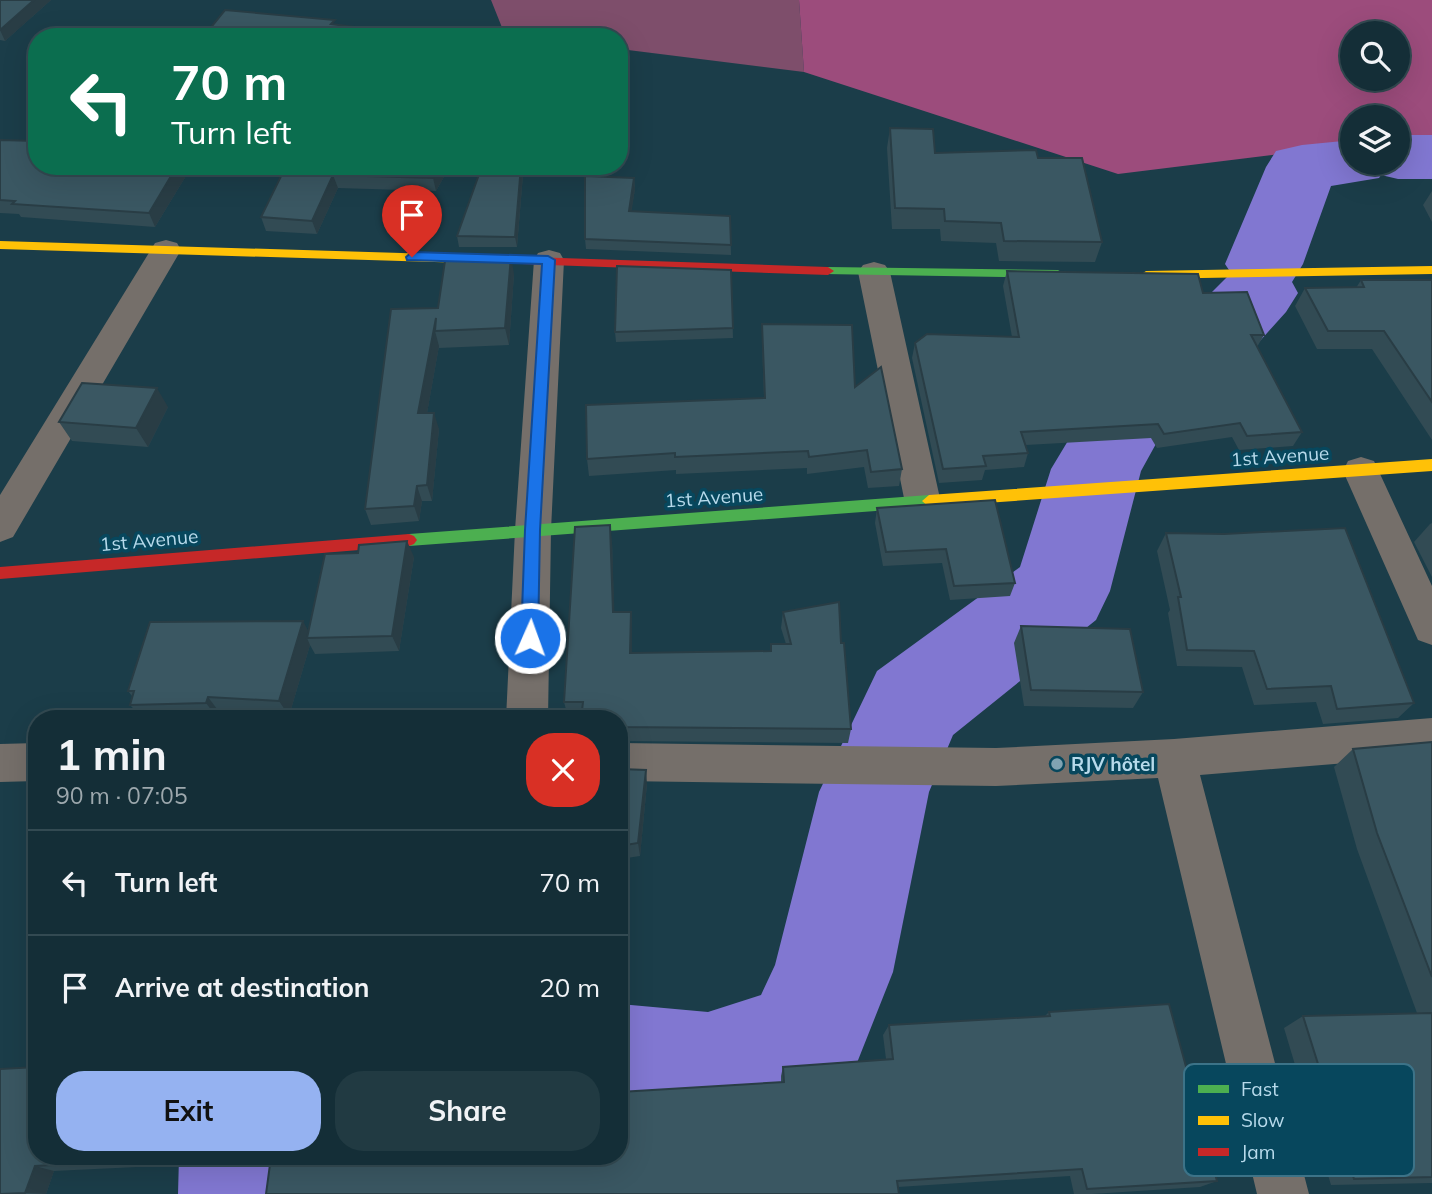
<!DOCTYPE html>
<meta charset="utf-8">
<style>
:root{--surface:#142e37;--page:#213a42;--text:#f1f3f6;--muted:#9da8ad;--line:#334a52;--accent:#95b2f1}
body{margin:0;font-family:Mulish,sans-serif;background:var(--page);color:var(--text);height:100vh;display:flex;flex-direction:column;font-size:26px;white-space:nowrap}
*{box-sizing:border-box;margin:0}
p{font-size:23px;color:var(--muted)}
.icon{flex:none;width:38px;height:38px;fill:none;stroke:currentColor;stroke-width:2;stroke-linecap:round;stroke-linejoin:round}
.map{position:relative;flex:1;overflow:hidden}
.sheet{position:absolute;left:28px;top:710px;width:600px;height:455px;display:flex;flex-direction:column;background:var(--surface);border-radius:28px;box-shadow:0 7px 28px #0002,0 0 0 2px var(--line)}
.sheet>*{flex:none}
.banner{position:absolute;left:28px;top:28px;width:600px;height:147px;border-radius:28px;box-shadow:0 7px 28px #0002,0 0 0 2px var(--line);background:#0b6e4f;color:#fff;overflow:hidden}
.tools{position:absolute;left:1340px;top:21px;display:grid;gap:14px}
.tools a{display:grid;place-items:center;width:70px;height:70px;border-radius:50%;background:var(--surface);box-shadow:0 7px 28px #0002,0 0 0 2px var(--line);font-size:35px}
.pin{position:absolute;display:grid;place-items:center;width:60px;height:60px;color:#fff;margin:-72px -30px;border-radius:50% 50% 50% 0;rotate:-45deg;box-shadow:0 0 7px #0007}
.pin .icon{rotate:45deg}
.me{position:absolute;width:77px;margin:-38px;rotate:2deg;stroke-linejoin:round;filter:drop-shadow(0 0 5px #0008)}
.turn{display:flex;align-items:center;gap:24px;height:147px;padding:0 28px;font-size:32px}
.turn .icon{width:91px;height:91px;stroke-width:2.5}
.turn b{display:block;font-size:49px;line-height:60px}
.round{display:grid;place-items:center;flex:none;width:74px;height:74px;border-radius:28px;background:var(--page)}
.headline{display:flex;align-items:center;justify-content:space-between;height:119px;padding:0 28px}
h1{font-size:42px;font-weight:700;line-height:52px}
.cta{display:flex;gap:14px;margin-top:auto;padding:14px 28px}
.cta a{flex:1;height:80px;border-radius:28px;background:var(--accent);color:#111;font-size:28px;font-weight:700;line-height:80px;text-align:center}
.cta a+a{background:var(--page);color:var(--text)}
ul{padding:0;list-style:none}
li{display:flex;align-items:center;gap:21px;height:105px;padding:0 28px;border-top:2px solid var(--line)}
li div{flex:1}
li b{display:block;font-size:26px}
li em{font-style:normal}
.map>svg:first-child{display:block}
</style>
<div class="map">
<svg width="1432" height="1194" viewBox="0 0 1432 1194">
<rect width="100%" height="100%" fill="#1b3d49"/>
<path fill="#7e4e6b" d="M491 0H799L804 72 620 49V37L505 35Z"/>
<path fill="#9c4c7c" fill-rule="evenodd" d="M799 0H1432V137L1398 140V117H1353V145L1118 174 804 72ZM1353 33H1398V79H1353Z"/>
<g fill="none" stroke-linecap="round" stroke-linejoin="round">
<path fill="#8177d1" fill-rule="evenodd" d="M1398 135H1432V179H1398L1381 175 1379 178 1331 186 1303 264 1292 282 1298 293 1286 312 1216 390 1157 442 1141 471 1110 591 1096 620 953 735 929 792 893 972 847 1088 803 1106 708 1138 620 1130V1004L708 1012 761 995 775 965 819 792 877 671 1020 567 1051 469 1095 396 1156 348 1231 273 1225 264 1266 167 1276 151 1302 145 1353 140V163H1398Z
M179 1157H309L310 1194H178Z"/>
<path fill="#756f6a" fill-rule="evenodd" d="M166 240 177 243 181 250 13 537 0 542V495L155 243Z
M549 250 560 253 564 260 551 530 548 719H506L515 530 534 260 538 253Z
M874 262 885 265 890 272 941 503 936 513 923 517 910 513 905 503 858 272 863 265Z
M1361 457 1374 461 1432 586V645L1418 640 1343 471 1348 461Z
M1432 718V756L1200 775 1309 1194H1257L1158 778 996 786 620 781V743L996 748 1174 739Z
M37 743V781L0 782V744Z"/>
<path fill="#4caf50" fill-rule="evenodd" d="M828 267 1058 270 1064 274 1058 278 824 274 822 271Z
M929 495 936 501 929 507 409 546 404 544 401 540 404 536 409 534Z"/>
<path fill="#ffc107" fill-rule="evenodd" d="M0 241 467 255 473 259 467 263 0 249Z
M1432 266V274L1146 279 1140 275 1146 271Z
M1432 459V471L929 507 922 501 929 495Z"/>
<path fill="#c62828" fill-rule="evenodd" d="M467 255 828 267 834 271 828 275 463 262V256Z
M409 534 414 536 417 540 414 544 409 546 0 579V567Z"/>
</g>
<path fill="#324b54" d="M0 0H51L5 41 0 40Z
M890 128 935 153 1038 158 1102 242 1095 262 999 261 996 243 941 241 940 229H892L887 148Z
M0 140 192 166 155 227 21 217 19 214 0 213Z
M226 166H450L436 191 338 188 317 234 266 231 261 217 283 173Z
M523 175 517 247H459L457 236Z
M634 178 635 189 631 211 730 216 731 255 586 249 585 239Z
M1432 191V222L1423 205Z
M731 270 733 338 616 342 615 332Z
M1007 271 1203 293 1264 335 1257 347 1302 432 1293 446 1239 450 1232 437 1157 448 1151 438 1026 445 1028 453 1024 467 985 470 982 480 939 483 912 358 915 343 1012 337 1003 286Z
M514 274 509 345 439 348V346L427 413 439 429 432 501H422L419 521 371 525 365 509 438 308Z
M1361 280H1432V440L1372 349H1317L1295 306 1305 288H1356Z
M762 324 855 387 902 469 899 486 868 488 864 467 807 474V468L676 474V470L589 476 587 459 764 398 762 342Z
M168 407 148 447 72 441 59 422Z
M877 508 1015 583 1010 596 950 600 942 563 883 566 875 523Z
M1432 523V577L1414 542 1430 524Z
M1166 533 1414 703 1398 718 1323 724 1316 702 1254 705 1242 667 1177 666 1168 613 1170 610 1157 551Z
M612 542 614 612H631L632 628V653L770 651 771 644H786L781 628 783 612 841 643 851 729 848 743 620 741V719L581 717H568L564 702Z
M414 557 399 651 315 654 310 645 289 716 220 713 218 719H143L130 705 132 696 128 691 308 630Z
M1021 626 1143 692 1133 708 1024 706 1014 643Z
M1432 742V1183L1331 1185 1284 1028 1303 1016 1417 1013 1357 849 1334 767 1353 749Z
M620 769 647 784 640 856 620 859Z
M1049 1012 1217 1181 1200 1187 1092 1194H1074L1070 1176 898 1187 269 1163 254 1157H620L781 1082V1076L783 1067 886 1059 883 1035 889 1025 1045 1016Z
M37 1157H159L157 1166 54 1171 46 1194H0Z"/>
<path fill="#293d45" d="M34 0H51L5 41 0 30Z
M177 166H192L155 227 149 213Z
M439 166H450L436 191 433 178Z
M521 166 523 175 517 247 515 237Z
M333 175 338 188 317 234 312 221Z
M634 178 635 189 630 222 629 211Z
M511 256 514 274 509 345 505 328Z
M436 318 435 331 439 346 424 430 418 413Z
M157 388 168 407 148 447 136 428Z
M434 413 439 429 432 501 427 485Z
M417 486 422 501 419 521 414 506Z
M610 525 612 542 615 628 613 612Z
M407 541 414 557 399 651 392 636Z
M631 612 632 628V668L630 653Z
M303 621 312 638H307L310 645 289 716 279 701Z
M208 697 220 713 218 719 206 703Z
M646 770 647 784 640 856 638 843Z
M142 1157H159L157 1166 141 1160Z
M35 1166 54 1171 46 1194 25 1193Z"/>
<path fill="#3a5762" stroke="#293d45" stroke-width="2" d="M0 0H34L0 30Z
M225 10 335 20 331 24 362 28 357 34 384 36 203 37Z
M890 128 933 129 935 153 1036 150 1038 158H1082L1102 242 1004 241 1001 223 945 221 944 209 895 208Z
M0 140 37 141V166H177L149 213 12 204 15 201 0 200Z
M286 166H439L433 178 333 175 312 221 261 217Z
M482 166H521L515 237 457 236Z
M585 176 634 178 629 211 730 216 731 245 585 239Z
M446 254 511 256 505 328 435 331 436 318 418 413H434L427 485 417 486 414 506 365 509 391 309 438 308Z
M617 266 731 270 733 328 615 332Z
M1007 271 1198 274 1203 293 1247 292 1264 335H1251L1302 432 1247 436 1240 423 1164 434 1158 424 1021 432 1028 453 983 456 986 466 943 469 915 343 927 334 1019 337Z
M1361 280H1432V402L1384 331H1328L1305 288 1364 287Z
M762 324 852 325 855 387 881 367 902 469 871 472 867 450 809 457 808 451 675 457V453L587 459 586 405 765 398Z
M82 383 157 388 136 428 59 422Z
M995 500 1015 583 954 586 946 549 886 552 877 508Z
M610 525 613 612H631L630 653 771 651V644H791L783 612 839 602 841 643H844L851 729 620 727V719H581L583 702H564L575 527Z
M1345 528 1414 703 1337 709 1331 686 1267 689 1254 651 1187 650 1178 597H1181L1166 533 1224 534Z
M407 541 392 636 307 638 325 554 358 553 359 545Z
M303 621 279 701 208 697 206 703 130 705 134 691H128L150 622Z
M1021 626 1130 629 1143 692 1031 690Z
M1432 742V977L1377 833 1353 749Z
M620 769 646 770 638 843 620 846Z
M1169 1004 1217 1181 1087 1189 1082 1169 897 1181 899 1194H266L271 1157H620V1092L784 1082 783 1067 893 1059 889 1025 1050 1016 1049 1012Z
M1432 1013V1177L1354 1179 1303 1016Z
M37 1067V1157H142L141 1160 35 1166 25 1193 0 1194V1069Z"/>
<path fill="#1a73e8" stroke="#114b97" stroke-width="2" d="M412 252 548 256 555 260 540 530 538 638 535 643H524L521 638 525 530 542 264 407 260 406 257Z"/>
<circle fill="#80a3b2" stroke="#07475d" stroke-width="2.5" cx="1057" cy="764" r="7"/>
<g text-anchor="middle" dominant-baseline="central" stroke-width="7" stroke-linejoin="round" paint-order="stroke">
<g font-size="19" fill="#b7daeb" stroke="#07475d">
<text transform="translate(1280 456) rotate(-4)">1st Avenue</text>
<text transform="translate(714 497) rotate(-4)">1st Avenue</text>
<text transform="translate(149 540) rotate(-5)">1st Avenue</text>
</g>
<g font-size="19" font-weight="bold" fill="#b7daeb" stroke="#07475d" text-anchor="start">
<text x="1071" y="764">RJV hôtel</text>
</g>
</g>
<rect x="1184" y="1064" width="230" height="112" rx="10" fill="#07475d" stroke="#3c7388" stroke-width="2"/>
<rect x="1198" y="1085" width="31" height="8" fill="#4caf50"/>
<rect x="1198" y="1116" width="31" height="9" fill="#ffc107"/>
<rect x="1198" y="1148" width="31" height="8" fill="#c62828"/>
<g font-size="19" fill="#b7daeb">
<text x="1241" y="1096">Fast</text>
<text x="1241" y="1127">Slow</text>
<text x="1241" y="1159">Jam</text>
</g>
</svg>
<div class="tools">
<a><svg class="icon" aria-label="search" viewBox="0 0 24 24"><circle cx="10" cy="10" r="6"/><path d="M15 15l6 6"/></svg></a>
<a><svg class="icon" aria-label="layers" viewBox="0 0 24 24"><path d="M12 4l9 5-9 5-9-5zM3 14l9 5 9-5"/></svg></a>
</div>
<div class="pin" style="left:412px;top:257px;background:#d93025"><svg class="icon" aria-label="arrive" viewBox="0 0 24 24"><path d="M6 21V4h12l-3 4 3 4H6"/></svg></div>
<svg class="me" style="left:530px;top:638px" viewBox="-20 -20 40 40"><circle r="17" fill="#1a73e8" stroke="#fff" stroke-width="3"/><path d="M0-11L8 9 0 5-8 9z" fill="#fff"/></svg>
<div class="banner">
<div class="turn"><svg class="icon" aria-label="left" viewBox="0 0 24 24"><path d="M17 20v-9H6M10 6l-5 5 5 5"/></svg><div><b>70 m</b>Turn left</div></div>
</div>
<section class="sheet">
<div class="headline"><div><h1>1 min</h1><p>90 m · 07:05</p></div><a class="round" style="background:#d93025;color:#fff"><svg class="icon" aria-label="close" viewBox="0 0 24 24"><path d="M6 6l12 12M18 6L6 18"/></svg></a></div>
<ul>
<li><svg class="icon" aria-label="left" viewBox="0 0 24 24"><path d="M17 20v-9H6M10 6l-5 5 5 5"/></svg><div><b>Turn left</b></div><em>70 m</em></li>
<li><svg class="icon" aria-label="arrive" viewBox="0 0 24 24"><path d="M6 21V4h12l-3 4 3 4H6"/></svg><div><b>Arrive at destination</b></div><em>20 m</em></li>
</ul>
<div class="cta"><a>Exit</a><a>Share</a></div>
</section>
</div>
